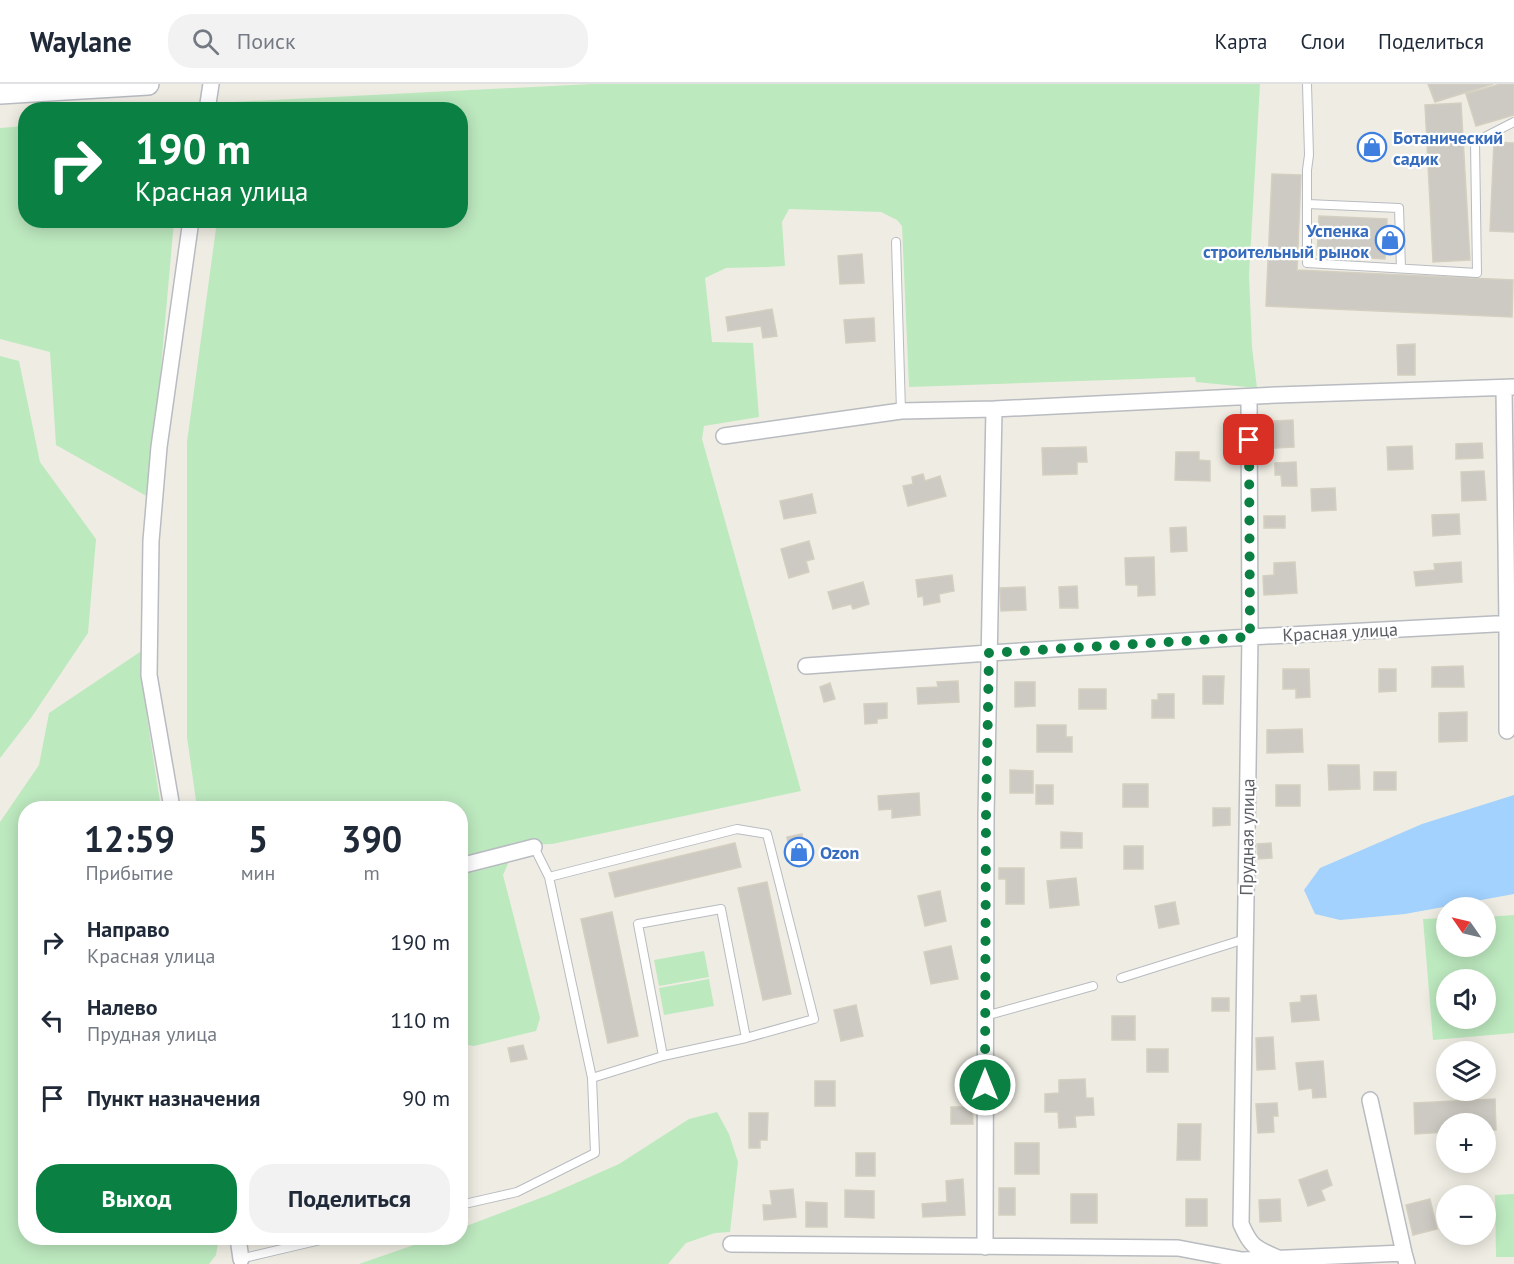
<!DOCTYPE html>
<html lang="ru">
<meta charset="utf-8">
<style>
:root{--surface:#fff;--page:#f2f2f3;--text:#1f2937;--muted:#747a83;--line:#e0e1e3;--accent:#0b8043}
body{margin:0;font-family:"PT Sans",sans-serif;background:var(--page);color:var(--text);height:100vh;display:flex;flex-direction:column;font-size:22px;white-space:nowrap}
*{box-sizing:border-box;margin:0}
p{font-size:20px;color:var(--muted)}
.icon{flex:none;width:33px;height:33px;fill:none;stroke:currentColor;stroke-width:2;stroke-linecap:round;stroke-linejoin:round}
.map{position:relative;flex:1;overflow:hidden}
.side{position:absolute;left:18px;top:717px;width:450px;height:444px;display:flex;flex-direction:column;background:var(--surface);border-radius:24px;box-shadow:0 3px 15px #0003}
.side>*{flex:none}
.top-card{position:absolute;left:18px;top:18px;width:450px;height:126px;border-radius:24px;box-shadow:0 3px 15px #0003;background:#0b8043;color:#fff;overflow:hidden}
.needle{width:39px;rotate:304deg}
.controls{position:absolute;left:1436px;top:813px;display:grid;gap:12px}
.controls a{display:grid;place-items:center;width:60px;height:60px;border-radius:50%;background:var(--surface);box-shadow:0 3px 15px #0003;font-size:30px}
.pin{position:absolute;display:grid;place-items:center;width:51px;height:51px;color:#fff;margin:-26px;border-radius:12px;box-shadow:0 3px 9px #0006}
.me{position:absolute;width:66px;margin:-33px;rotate:0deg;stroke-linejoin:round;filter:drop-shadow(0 0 4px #0008)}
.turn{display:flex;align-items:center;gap:21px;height:126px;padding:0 18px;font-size:27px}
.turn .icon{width:78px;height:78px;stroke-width:2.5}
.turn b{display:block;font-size:42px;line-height:51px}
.eta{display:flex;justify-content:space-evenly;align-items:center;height:102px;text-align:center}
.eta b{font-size:36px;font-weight:700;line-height:42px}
.action{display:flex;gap:12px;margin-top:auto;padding:12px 18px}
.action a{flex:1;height:69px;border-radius:24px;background:var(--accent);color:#fff;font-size:24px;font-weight:700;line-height:69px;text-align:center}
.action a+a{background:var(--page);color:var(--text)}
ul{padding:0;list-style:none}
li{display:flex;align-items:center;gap:18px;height:78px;padding:0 18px}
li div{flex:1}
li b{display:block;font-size:22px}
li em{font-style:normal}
header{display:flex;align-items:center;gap:36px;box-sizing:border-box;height:84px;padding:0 30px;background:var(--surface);border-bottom:2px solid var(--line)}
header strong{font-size:28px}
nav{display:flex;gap:33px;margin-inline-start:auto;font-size:21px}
.search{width:420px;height:54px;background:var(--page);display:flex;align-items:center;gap:15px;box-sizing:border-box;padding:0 21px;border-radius:24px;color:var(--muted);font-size:22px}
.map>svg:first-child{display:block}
</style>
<header>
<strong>Waylane</strong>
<div class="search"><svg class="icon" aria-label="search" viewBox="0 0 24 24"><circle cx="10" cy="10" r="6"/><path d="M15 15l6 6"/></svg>Поиск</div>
<nav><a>Карта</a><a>Слои</a><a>Поделиться</a></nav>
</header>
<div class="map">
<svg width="1514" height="1180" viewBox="0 0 1514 1180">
<rect width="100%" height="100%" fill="#efede3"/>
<path fill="#bde9bf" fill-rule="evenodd" d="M591 0H1260L1249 191 1252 263 1257 304 1196 298 1195 293 909 303 902 142 897 136 881 128 789 125 782 138 785 182 768 183 726 184 705 194 712 258 753 259 759 333 704 342 702 355 801 707 552 760 516 761 503 791 540 934 536 947 474 962 463 960 460 947V724H197L187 653V358L217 137 460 136V26L232 25 233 18Z
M25 42 26 136 174 137 154 363 157 418 56 361 50 268 0 255V44Z
M0 272 19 277 40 378 96 455 88 549 31 634 0 674Z
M143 566 147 633 161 724H26V1154H219L216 1171 209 1180H0V738L39 681 49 629Z
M1514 831V949L1433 956 1423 835 1446 834V862H1485V833ZM1446 896H1485V934H1446Z
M704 867 709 893 659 902 654 876Z
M709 895 714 922 664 931 659 904Z
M717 1028 729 1050 738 1078 730 1148 715 1149 686 1159 668 1180H359L434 1154H460L461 1144 551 1110 619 1080 689 1035Z
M1514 1110V1173H1496L1495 1111Z"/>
<path fill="#a3d2ff" d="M1514 711V810L1405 830 1340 836 1315 830 1304 806 1320 784 1422 740Z"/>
<path fill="#cccac2" stroke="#d4cfc0" stroke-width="1.5" d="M1428 0H1493L1435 18Z
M1500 0H1514V31L1476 42 1466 10Z
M1461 19 1470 176 1433 178 1425 21Z
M1494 58 1514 59V148L1490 147Z
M1272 90 1301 91 1297 186 1513 196 1512 233 1266 222Z
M1319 132 1387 135 1385 175 1317 171Z
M862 170 864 199 840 200 838 172Z
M772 225 777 252 763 254 761 242 728 247 726 233Z
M874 234 875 257 846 259 844 236Z
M1415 260V291H1398L1397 261Z
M1293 336 1294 363 1275 364 1274 337Z
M1482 359 1483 374 1456 375V360Z
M1412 362 1413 385 1388 386 1387 363Z
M1086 363 1087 378H1077V390L1043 391 1042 364Z
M1176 368H1199V376L1210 377V397L1175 396Z
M1296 378 1297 402H1282L1281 391H1275V379Z
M1484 387 1486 416 1462 417 1461 388Z
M923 390 925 397 940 392 946 412 908 422 903 402 913 400 912 393Z
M1335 404 1336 426 1312 427 1311 405Z
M812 410 816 429 784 435 780 417Z
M1459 430 1460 450 1433 452 1432 431Z
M1264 432H1285V444H1264Z
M1186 443 1187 467 1171 468 1170 444Z
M809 457 814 475 806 477 809 488 789 494 781 465Z
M1154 473 1155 511 1138 512V501H1126L1125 474Z
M1295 478 1297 509 1264 511 1263 492 1274 491V479Z
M1461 478 1462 498 1416 502 1414 488 1435 486 1434 480Z
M952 491 954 507 939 510 940 518 924 521 923 512 918 513 916 496Z
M863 498 869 520 853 525 851 520 833 525 828 508Z
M1077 502 1078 524H1060L1059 503Z
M1025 503 1026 526 1001 527 1000 504Z
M1463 582 1464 603H1432V583Z
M1283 585H1309L1310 613 1296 614V605H1283Z
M1379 585H1396V607L1379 608Z
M1203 592H1224L1223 620H1203Z
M958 597 959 618 918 620 917 604 938 603 937 598Z
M1015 598H1035V622L1015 623Z
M830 599 835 615 824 618 820 603Z
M1079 605H1106V625H1079Z
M1158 610H1174V634H1152V616H1158Z
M887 619V634L877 635V639L865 640 864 620Z
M1467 628V657L1439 658V629Z
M1037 641H1066V653H1072V668H1037Z
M1302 645 1303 668 1267 669V646Z
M1328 681H1359L1360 705 1329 706Z
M1010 686 1033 687V709H1010Z
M1374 688H1396V706H1374Z
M1123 700H1148V723H1123Z
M1036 701H1053V720H1036Z
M1276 701H1300V722H1276Z
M919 709 920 731 892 734V725L879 726 878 712Z
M1213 724H1230V741L1213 742Z
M1061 748 1082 749V764H1061Z
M802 750 805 770 790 772 787 753Z
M735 759 741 783 615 813 609 789Z
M1271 759 1272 774 1258 775 1257 760Z
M1124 762H1143V785H1124Z
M999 784H1024V820H1006V795H999Z
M1076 794 1079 821 1050 824 1047 797Z
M767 798 791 910 763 916 738 804Z
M940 807 946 837 925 842 918 812Z
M1175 818 1179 840 1159 844 1155 822Z
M612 828 638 952 608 959 581 835Z
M951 862 958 895 931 900 924 868Z
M1316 911 1319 936 1292 938 1290 919 1301 918V912Z
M1212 914H1229V927H1212Z
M856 921 863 952 841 957 834 926Z
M1112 932H1135V956H1112Z
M1273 953 1275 985 1257 986 1256 954Z
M523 961 527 975 511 978 508 964Z
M1147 965H1168V988H1147Z
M1323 977 1326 1013 1313 1014 1312 1004 1299 1006 1296 979Z
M1085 995 1086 1014H1093L1094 1031 1075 1032 1076 1043 1059 1044 1058 1028H1045V1010L1059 1009V996Z
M815 997H835V1022H815Z
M1495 1015 1496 1046H1485V1040H1446V1048L1415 1050 1414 1019Z
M1277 1019 1278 1032H1273L1274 1048 1258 1049 1256 1020Z
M951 1023H972L973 1040H951Z
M749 1029H768L767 1056H760V1064H749Z
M1178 1040H1201L1200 1076H1177Z
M1015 1059H1039V1090H1015Z
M856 1069H875V1092H856Z
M1327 1086 1332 1101 1321 1106 1325 1116 1308 1122 1299 1096Z
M963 1095 965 1131 923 1133 922 1120 947 1118 946 1097Z
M999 1104H1015V1131H999Z
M793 1105 796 1133 764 1136 763 1121H772L770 1107Z
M845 1106 874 1107V1134L845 1133Z
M1071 1110H1097V1139H1071Z
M1186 1115H1207V1142H1186Z
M1280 1115 1281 1137 1260 1138 1259 1116Z
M1430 1115 1437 1145 1413 1151 1406 1121Z
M806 1118 827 1119V1143H806Z"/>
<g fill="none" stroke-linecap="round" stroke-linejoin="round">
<g stroke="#b8bbc0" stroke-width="10">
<path id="lane" d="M1307 0 1309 71 1307 86V179L1477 189 1475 58 1514 38
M1307 120 1399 124 1401 184
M896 158 901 327
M534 763 549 793 592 994
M1121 894 1245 855
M985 932 1093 902
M663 972 638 840 721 825 746 954
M460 1121 517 1108 595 1069 592 994 663 972 746 954 814 935 767 750 737 745 549 793
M240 1175 329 1154"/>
</g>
<g stroke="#b8bbc0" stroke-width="18">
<path id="street" d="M207 26 211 0
M1504 304 1507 540V647
M1249 313 1250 553 1241 1140C1251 1163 1255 1164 1278 1174
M724 352 901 327 994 325 1277 311 1514 303
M806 582 989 569 1250 553 1514 539
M172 724 149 591 151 457 159 363 191 136
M460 782 534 763
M1370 1016 1404 1169 1407 1180
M238 1154 241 1175
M731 1160 1178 1164 1242 1176 1404 1169
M985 1163 986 732 994 325"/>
</g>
<g stroke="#b8bcc2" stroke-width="24">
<path id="secondary" d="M0 9 148 0"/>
</g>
<use href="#lane" stroke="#fff" stroke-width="8"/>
<use href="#street" stroke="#fff" stroke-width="15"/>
<use href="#secondary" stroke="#fff" stroke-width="21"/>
</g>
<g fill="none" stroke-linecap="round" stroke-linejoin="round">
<path stroke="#0b8043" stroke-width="10" stroke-dasharray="0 18" d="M985 1001 986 732 989 569 1250 553 1249 356"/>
</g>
<defs>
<g id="shop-ring" transform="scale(1.5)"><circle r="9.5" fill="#fff" stroke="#3f7fe0" stroke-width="1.5"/><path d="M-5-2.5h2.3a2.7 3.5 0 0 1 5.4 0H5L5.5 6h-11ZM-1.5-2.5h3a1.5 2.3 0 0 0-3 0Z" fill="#3f7fe0"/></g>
</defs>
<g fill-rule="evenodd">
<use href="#shop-ring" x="1372" y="63"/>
<use href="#shop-ring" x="1390" y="156"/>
<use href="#shop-ring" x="799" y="768"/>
</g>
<g text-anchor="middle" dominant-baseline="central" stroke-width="4.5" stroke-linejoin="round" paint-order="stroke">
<g font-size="18" font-weight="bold" fill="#366cbe" stroke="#fff" text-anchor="start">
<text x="1393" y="53">Ботанический<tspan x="1393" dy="21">садик</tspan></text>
<text x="1369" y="146" text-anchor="end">Успенка<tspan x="1369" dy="21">строительный рынок</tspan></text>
<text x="820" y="768">Ozon</text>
</g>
<g font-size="18" fill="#5b5f65" stroke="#fff">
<text transform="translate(1340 548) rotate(-3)">Красная улица</text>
<text transform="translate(1247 753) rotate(-89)">Прудная улица</text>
</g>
</g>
</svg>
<div class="controls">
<a><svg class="needle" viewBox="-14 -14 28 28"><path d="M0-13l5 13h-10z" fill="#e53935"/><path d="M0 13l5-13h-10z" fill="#747a83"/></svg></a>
<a><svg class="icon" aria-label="sound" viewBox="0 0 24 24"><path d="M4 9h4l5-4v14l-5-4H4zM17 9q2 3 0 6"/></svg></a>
<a><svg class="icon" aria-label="layers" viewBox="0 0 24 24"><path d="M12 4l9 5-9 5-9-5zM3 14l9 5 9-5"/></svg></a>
<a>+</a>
<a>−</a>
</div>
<div class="pin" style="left:1249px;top:356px;background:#d93025"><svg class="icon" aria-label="arrive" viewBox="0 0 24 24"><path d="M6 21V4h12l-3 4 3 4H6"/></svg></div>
<svg class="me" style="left:985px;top:1001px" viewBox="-20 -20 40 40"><circle r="17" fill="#0b8043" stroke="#fff" stroke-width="3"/><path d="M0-11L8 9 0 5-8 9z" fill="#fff"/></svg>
<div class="top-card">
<div class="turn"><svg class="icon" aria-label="right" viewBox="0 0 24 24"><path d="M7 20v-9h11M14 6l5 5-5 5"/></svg><div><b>190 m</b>Красная улица</div></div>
</div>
<section class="side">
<div class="eta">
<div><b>12:59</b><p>Прибытие</p></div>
<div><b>5</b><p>мин</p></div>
<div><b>390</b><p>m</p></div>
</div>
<ul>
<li><svg class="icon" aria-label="right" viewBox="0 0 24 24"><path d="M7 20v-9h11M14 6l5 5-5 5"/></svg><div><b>Направо</b><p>Красная улица</p></div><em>190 m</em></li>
<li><svg class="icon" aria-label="left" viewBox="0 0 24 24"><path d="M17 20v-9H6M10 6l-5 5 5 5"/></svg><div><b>Налево</b><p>Прудная улица</p></div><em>110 m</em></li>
<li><svg class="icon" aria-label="arrive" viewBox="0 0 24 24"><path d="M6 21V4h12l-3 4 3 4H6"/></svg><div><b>Пункт назначения</b></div><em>90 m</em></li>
</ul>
<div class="action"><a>Выход</a><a>Поделиться</a></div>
</section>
</div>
